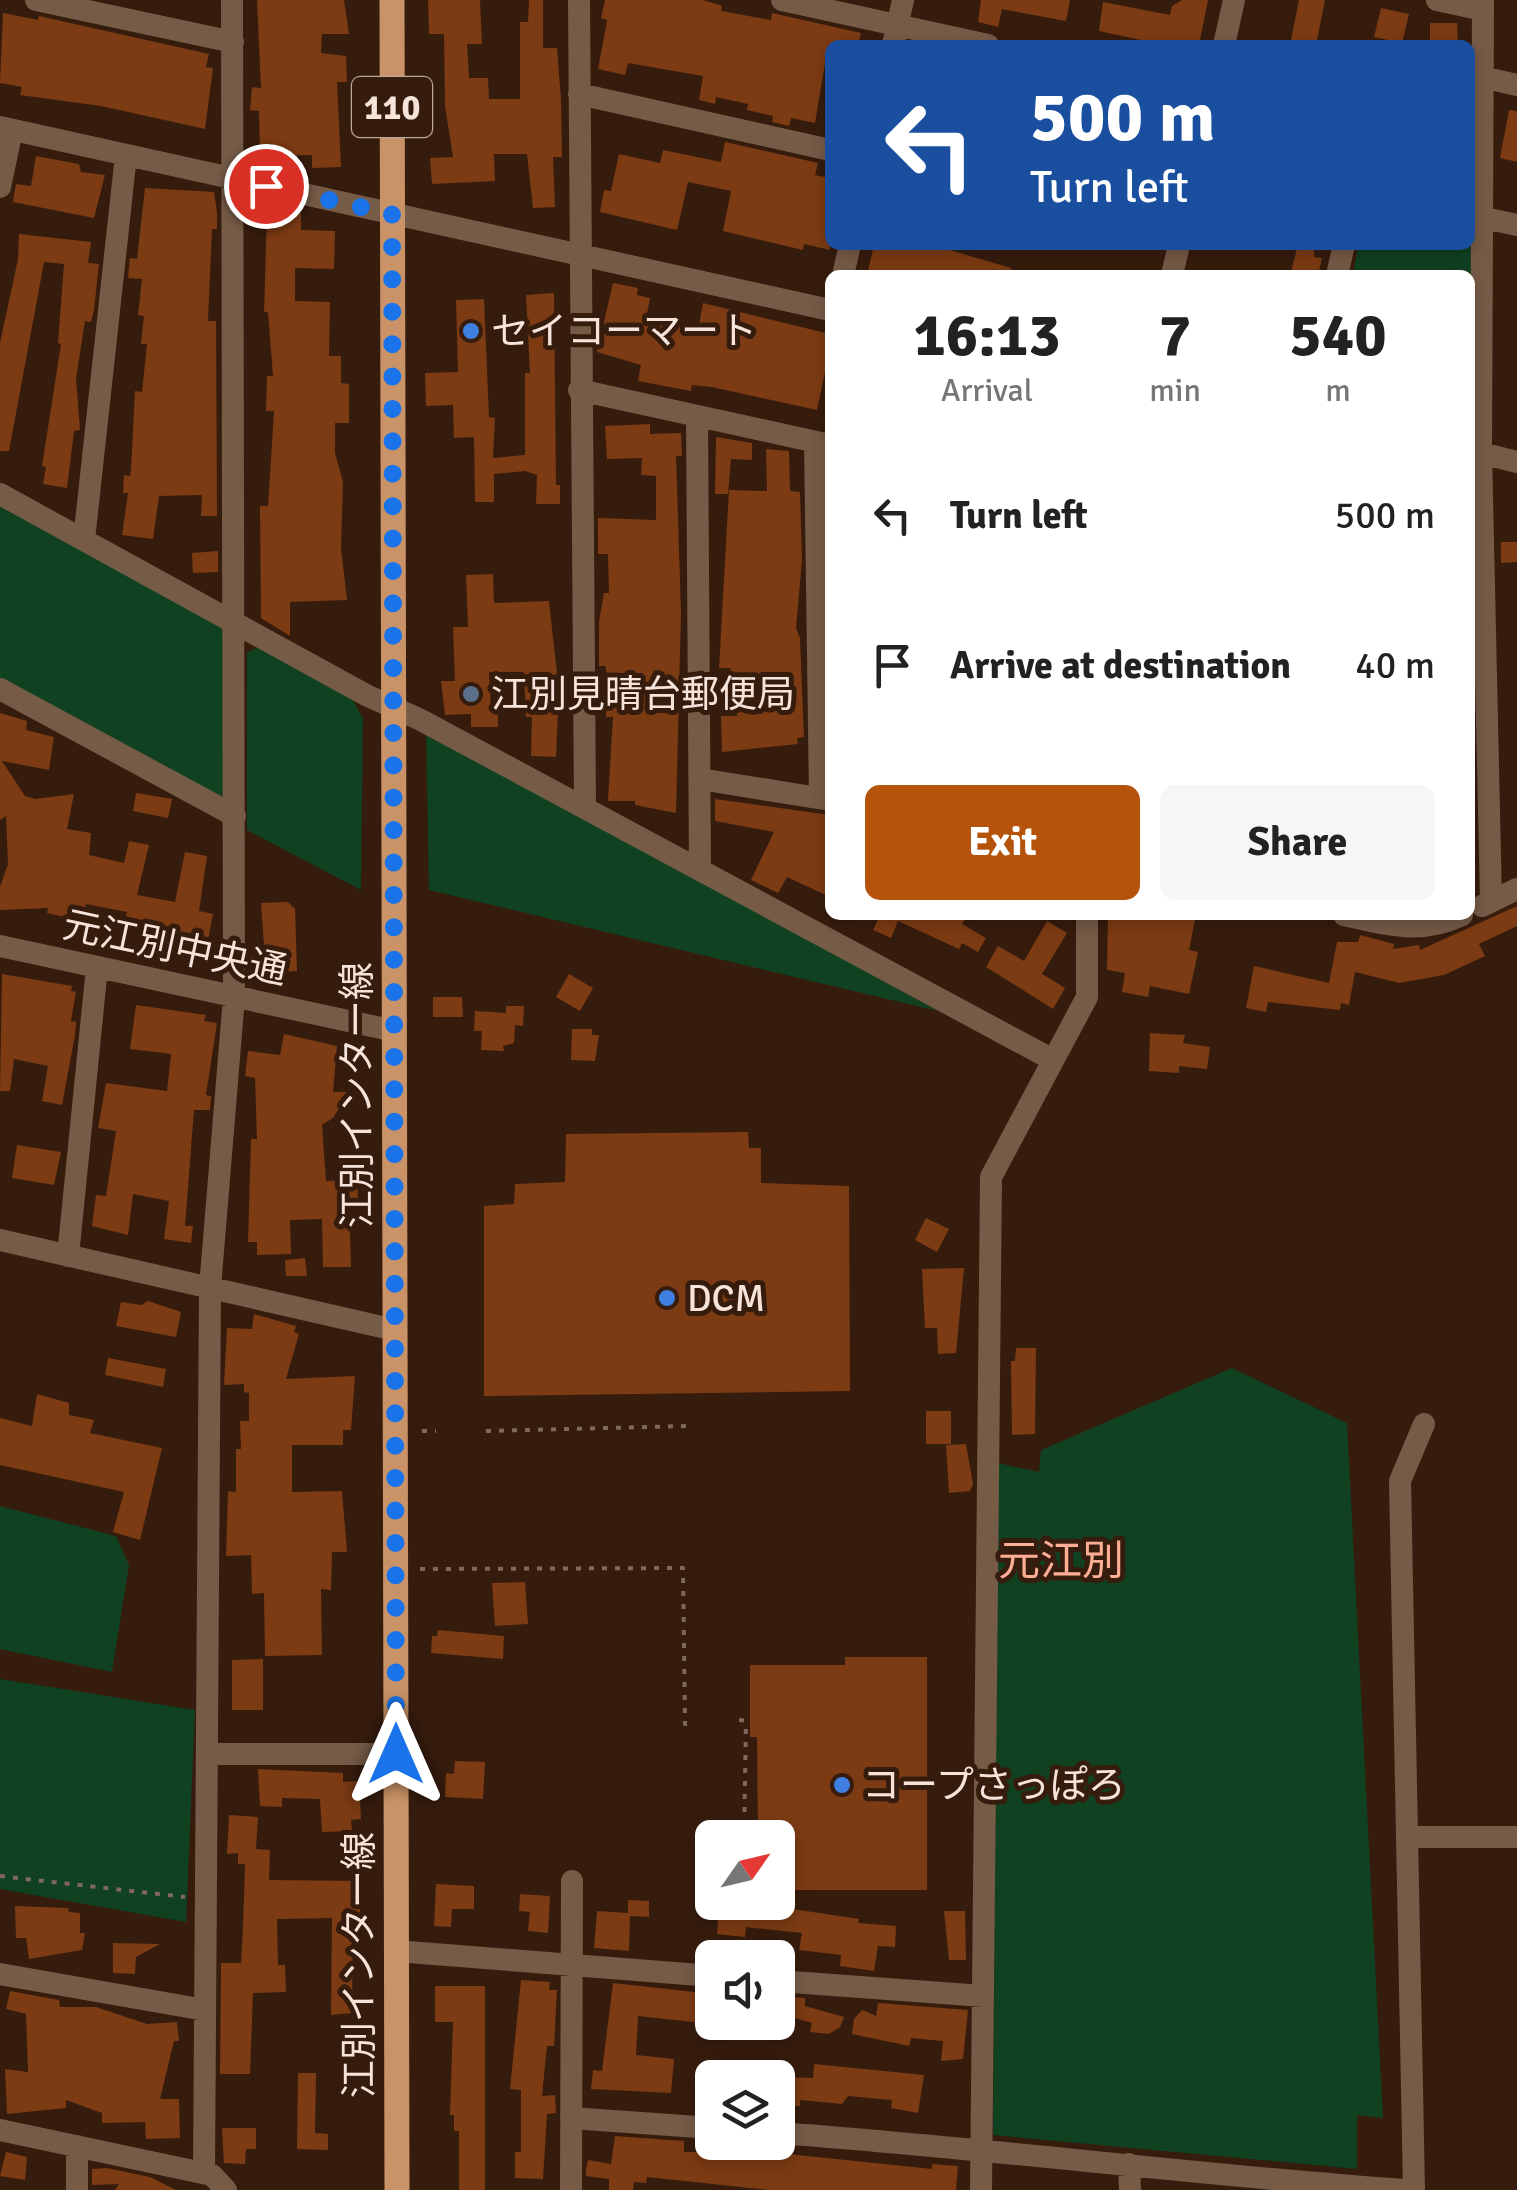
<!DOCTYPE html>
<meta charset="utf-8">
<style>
:root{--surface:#fff;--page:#f6f6f6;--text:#222;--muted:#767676;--accent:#b45309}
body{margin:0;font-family:Signika,"Noto Sans JP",sans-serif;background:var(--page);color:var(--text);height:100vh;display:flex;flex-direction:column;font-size:38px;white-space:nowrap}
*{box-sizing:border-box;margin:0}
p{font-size:32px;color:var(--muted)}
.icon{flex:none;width:55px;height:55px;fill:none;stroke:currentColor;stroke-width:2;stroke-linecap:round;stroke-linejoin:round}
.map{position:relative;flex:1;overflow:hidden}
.panel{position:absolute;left:825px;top:270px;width:650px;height:650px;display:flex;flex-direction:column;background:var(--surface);border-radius:15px;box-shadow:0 5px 15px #0003}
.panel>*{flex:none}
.hud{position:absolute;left:825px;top:40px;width:650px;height:210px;border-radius:15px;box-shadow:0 5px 15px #0003;background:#1a4fa0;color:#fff;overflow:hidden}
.needle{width:65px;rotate:56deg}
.controls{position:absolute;left:695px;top:1820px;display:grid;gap:20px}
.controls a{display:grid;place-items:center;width:100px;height:100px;border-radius:15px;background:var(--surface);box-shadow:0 5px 15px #0003;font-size:50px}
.pin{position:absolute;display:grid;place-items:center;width:85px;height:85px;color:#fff;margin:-42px;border:5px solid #fff;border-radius:50%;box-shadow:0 2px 10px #0007}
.me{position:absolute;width:110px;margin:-55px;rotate:0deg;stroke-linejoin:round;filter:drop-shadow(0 0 8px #0008)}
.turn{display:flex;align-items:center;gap:35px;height:210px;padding:0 40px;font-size:45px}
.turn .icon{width:130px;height:130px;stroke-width:2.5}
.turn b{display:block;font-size:70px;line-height:85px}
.eta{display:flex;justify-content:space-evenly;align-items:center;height:170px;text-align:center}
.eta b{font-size:60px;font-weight:700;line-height:70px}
.button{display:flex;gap:20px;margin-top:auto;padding:20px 40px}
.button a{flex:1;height:115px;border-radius:15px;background:var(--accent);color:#fff;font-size:40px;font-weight:700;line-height:115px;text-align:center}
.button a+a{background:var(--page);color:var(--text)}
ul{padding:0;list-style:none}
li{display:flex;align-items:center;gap:30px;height:150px;padding:0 40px}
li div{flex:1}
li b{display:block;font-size:38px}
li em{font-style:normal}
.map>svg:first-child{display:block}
</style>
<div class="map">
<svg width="1517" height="2190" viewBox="0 0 1517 2190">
<rect width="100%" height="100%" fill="#361c0d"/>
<path fill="#104121" d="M1470 148 1472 149 1471 341 1470 275H1353L1358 245H1470Z
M0 503 226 627 228 793 222 799 0 681Z
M260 646 352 699 363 718 361 890 247 830V653Z
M426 729 938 1011 429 890Z
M1232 1368 1347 1423 1383 2118 1357 2115V2169L993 2135 998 1463 1039 1472 1041 1450Z
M0 1506 116 1536 129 1565 112 1672 0 1649Z
M0 1679 195 1710 186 1922 0 1889Z"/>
<path fill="#7c3b13" d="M257 0H344L349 34H322L321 53 346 56 347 82H337L341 167 312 168V155L260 156 259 111 250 110 252 87 261 88Z
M428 0H480L482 44H467L469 78H488L489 99H520V22H528L529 0H543V48H557L561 100 562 157H553L555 207 533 208 527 154H494L495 181 432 184 430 158 453 157 445 106 444 34H429Z
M605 0H703L722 6 721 11 771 20 772 13 861 33 858 45H828L815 123 791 118 789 126 772 122 773 116 747 110 748 104 716 97 715 104 699 100 703 76 628 63 625 75 598 69 606 27 607 20 601 18Z
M981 0H1070L1066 21 1002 9 998 27 978 22Z
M1182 0H1208L1199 45H1164L1099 31 1103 2 1170 15 1172 6Z
M1299 0H1325L1316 45H1290Z
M1381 8 1409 14 1402 43 1374 37Z
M3 13 38 20 39 16 209 54 206 67 213 68 205 129 101 106 20 95 22 87 0 83Z
M1430 23H1457L1458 44 1430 45Z
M1509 110 1517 111V162L1500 158Z
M725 142 818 163 815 175 830 178V250L804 244 803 250 723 231 731 191 688 182 677 230 600 212 604 190 611 191 619 154 660 163 663 150 721 162Z
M36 156 79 164 81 172 105 175 94 218 13 202 16 184 31 186Z
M145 188 214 192 217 213V229H212L208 321H216L217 516H201L202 495 159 496 153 539 122 535 128 493H123L124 475 130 476 131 470 135 391 142 392 147 344H141L144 316 138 315 142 279 128 278 130 258 137 259Z
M291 208V213H301V230L335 231 334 269 295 268V301L330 302 329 356H341V383L349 384V423H335V453L343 482 341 549 347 600 290 602V636L261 618 260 506H268L274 411H266L267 376H273L268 312H264L267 215H273V209Z
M19 234 91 242 88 263 99 264 94 310 91 322 85 321 76 378 80 430 74 431 67 488 43 484 46 467 42 466 61 344 58 343 64 264 44 262 9 451H0V343L18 259Z
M874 245 936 246 1011 268V275H867Z
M1298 245H1314V257L1322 258 1318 275 1291 272Z
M613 283 638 288 637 295 650 298 646 319 698 330 703 303 830 334V368L826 367 817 410 712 387 692 385 691 391 638 381 641 365 597 352Z
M554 293 556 485H560V504H536L537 475 525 471 494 474V502H475L474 437 454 438 453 405 426 406 425 373 458 372 456 300 484 299 489 417 495 418 493 458 525 455V373H530L526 295Z
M650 424V434L681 433 682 456H676L681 613 676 813 635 805V801H608L613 717H606V666H599V621L604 593H609L608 554H598V518L656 520V476L641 475 642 458 607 459 605 426Z
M716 437 752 443V460L731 459 728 494H715Z
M766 449 789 451 790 491 800 492 802 560 796 628 800 638 804 737 797 738 798 744 722 752 721 716H737L730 668H719L729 490 767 491Z
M1501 542H1517V562L1501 563Z
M218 551V572L193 573 192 553Z
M493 574 494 603 549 601 561 710H558L556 757 531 756 532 717H526L524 672H489L491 711H498V727H471V714L445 715 441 681H455L453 627H468L466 575Z
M0 713 27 721 26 730 54 737 49 770 2 761 25 796 35 799 74 794 67 829 91 833 89 855 124 863 129 841 149 845 137 895 175 902 185 852 207 856 199 911 213 914 206 951 157 941 158 931 124 925 127 912 86 904 83 921 47 913 48 908 0 910V887L8 864 6 816 0 820Z
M136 793 172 799 168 818 133 811Z
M715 799 830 815V897L787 877 778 893 751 880 774 832 715 821Z
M288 902 295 909 297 971 274 972 273 945H264L261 903Z
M1517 906V926L1479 944 1485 956 1444 975 1399 983 1355 972 1349 1005 1341 1003 1340 1010 1268 1002 1266 1012 1246 1008 1254 966 1329 983 1337 942H1358L1360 935 1394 944 1393 949 1419 945 1420 950Z
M880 915H967L962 924 986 938 978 952 962 943 959 949 898 921 891 938 873 930Z
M1108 915H1196L1189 950 1198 952 1189 994 1150 986 1148 997 1122 992 1125 973 1107 970Z
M1047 921 1067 933 1042 974 1065 988 1053 1009 986 967 998 946 1024 961Z
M2 974 72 986 71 991 76 992 71 1021 76 1022 75 1035 62 1105 42 1101 48 1066 14 1059 10 1091H0Z
M569 974 593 988 580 1011 556 997Z
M433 997H462L463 1017H433Z
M136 1005 206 1015 204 1021 217 1023 206 1095 211 1096 210 1110H194L185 1226H193L191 1243 164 1239 169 1201 133 1194 128 1235 92 1226 96 1195 106 1196 116 1131 98 1128 106 1083 167 1091 171 1054 130 1049Z
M506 1006H524L523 1026 515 1025 514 1043 503 1046 504 1051 481 1050 482 1031H474L475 1011 506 1013Z
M572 1029H592V1035H599L595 1061 571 1060Z
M1150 1033 1185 1035 1183 1043 1210 1047 1207 1069 1179 1066V1073L1149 1071Z
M284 1034 337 1046 333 1092H349L333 1118 322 1125 326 1181 357 1180 358 1202H349L351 1267H323L322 1219 290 1220 291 1254 257 1255V1242H248L251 1139H257L255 1078 245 1076 248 1051 280 1055Z
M748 1132 749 1148H761V1183L849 1186 850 1391 484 1396V1206L514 1204 515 1184 565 1182 566 1134Z
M17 1145 61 1152 54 1185 12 1178Z
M926 1218 949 1229 937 1252 915 1240Z
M305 1258 307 1276H286L285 1260Z
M964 1268 956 1353 938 1354 937 1328H925L922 1269Z
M148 1301 181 1312 176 1337 116 1326 121 1302 142 1305Z
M254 1314 296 1326 294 1332 299 1334 286 1379 355 1376 351 1430H343V1445H292V1492L342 1491 347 1552H332L331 1590 321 1589 322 1655 265 1656 264 1593 252 1594 251 1555 226 1556 228 1491 236 1492V1449H241L240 1421H249V1393L244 1392V1384L224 1385 227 1328 252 1329Z
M1016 1348H1036L1035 1434 1012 1435 1011 1361H1015Z
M108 1358 166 1369 163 1387 105 1375Z
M37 1394 69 1403V1415L94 1420 90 1433 162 1448 140 1540 113 1532 124 1492 0 1465V1418L32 1426Z
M926 1411H951V1444H926Z
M966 1444 973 1484 970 1491 949 1493 946 1445Z
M525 1582 528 1624 495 1626 492 1583Z
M438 1630 504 1636 503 1659 431 1653 432 1636H437Z
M845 1657H927V1890H778V1838H758L757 1737H750V1665H845Z
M263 1659V1710H232V1660Z
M455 1761 485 1762 483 1799 445 1797 446 1773 454 1774Z
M258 1769 343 1773V1782L359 1781 361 1819 351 1820 352 1831 322 1832 320 1799 282 1798V1807L260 1806Z
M229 1815 258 1817 256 1849 270 1850 269 1880 361 1881 360 1918H353L352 2013 331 2015 332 1918 277 1919 278 1965H285L286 1992 253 1993 250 2074H220L221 1963H241L243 1928 245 1864H238V1853L227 1854Z
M436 1884 474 1886V1909H452L451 1927 434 1926Z
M520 1894 550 1896 548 1933 528 1931 530 1912 519 1911Z
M628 1900 649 1901V1917L630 1916 629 1951 594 1948 597 1911 628 1913Z
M719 1905 786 1908 859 1919 858 1923 896 1926 895 1947 878 1946 874 1971 840 1966 841 1955 799 1950 802 1933 746 1927 745 1937 717 1934Z
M15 1906 68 1908 69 1912 80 1913V1933H85L82 1950 29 1959 26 1938H16Z
M944 1911H965L966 1960H949Z
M113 1943 160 1944 136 1957 135 1974 113 1973Z
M521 1980 550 1982 549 1990H557L554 2046H547L542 2096 555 2095 556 2113 547 2114 543 2179 515 2178V2152H521V2090L510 2089Z
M613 1983 712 1994V2024L638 2016 636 2055 674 2059 671 2093 591 2089 593 2070 602 2071Z
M435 1986H485V2190H459V2131H454V2115H450L453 2022H435Z
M10 1991 59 2000 60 2007H96L147 2024 177 2022 179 2041H174L160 2099H179L180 2138 146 2139 145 2122 102 2123V2113L66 2100V2108L7 2114 5 2069 28 2072 26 2014 6 2009Z
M778 1996 805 1998V2006L844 2017 840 2027 829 2034 810 2032 812 2023 778 2013Z
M878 2003 968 2010 963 2059 941 2061 943 2041 911 2038 909 2046 852 2034 854 2019 862 2010 876 2016Z
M814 2064 924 2075 918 2113 891 2108 892 2100 848 2096 842 2104 800 2100V2106L778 2105V2077L813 2078Z
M298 2073H316L315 2133 328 2134V2150L297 2149Z
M222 2128H256V2149H246L245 2164 224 2163Z
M615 2136 684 2141V2152H769L932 2169V2164L958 2166 956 2190H768L647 2177 646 2183 634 2182 633 2190H609V2179L586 2176V2171L588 2160 611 2164Z
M6 2152 27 2157 25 2180 0 2176Z
M107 2168 150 2177 176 2190H115L119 2184 92 2185V2169Z"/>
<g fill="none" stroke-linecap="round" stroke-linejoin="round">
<path stroke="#80695c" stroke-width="4" stroke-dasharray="5 8" stroke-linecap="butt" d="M422 1431H436
M486 1431 688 1426
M420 1569 683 1568 685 1724H690
M739 1720 750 1721
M744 1838 746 1721
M0 1876 185 1897"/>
<path stroke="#765b47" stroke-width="22" d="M36 0 233 42
M579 0 585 808
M782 0 988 45
M1437 0 1483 10
M1483 0 1481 452 1491 901
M893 45 903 0
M1224 45 1234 0
M1482 77 1517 85
M579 94 830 150
M0 127 830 310
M0 187 12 130
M1480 217 1517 225
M843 275 850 245
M1172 275 1179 245
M1337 275 1344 245
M579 390 830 445
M697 416 700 870
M815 442 820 797
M1470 450 1517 462
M0 494 366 695 421 720 1053 1060
M84 540 126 155
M0 689 235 816
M700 779 830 800
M1482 906 1517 889
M1344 915C1388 925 1420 935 1462 915
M0 946 395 1031
M0 1240 395 1330
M68 1256 97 967
M207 1754H396
M1407 1837H1517
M396 1951 712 1976
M0 1974 205 2010
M778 1981 983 1996
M571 2118 712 2128
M0 2130 212 2175 226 2190
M778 2133C987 2148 1195 2175 1405 2190
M77 2146V2190
M1129 2164 1130 2190
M204 2173 210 1288 234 997 232 0
M571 2190 572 1881
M981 2190 991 1177 1087 997V915
M1414 2190 1400 1481 1424 1424"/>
<path stroke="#c99367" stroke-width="25" d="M392 0 397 2190"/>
</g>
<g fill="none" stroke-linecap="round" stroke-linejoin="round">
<path stroke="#1a73e8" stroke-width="18" stroke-dasharray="0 32.4" d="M266 186 392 214 396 1754"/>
</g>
<g fill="#3f7fe0" stroke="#361c0d" stroke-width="4">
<circle cx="471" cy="331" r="10"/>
<circle cx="667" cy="1298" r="10"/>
<circle cx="842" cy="1785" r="10"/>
</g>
<circle fill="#5c6f8a" stroke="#361c0d" stroke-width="4" cx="471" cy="694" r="10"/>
<g text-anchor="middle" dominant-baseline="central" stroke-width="10" stroke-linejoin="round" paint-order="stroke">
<rect fill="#361c0d" stroke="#bca79c" stroke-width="2.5" x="352" y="77" width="80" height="60" rx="8"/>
<g font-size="35" font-weight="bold" fill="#f6e3da">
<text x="392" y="107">110</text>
</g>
<g font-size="38" fill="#f6e3da" stroke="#361c0d" text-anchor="start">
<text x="491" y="331">セイコーマート</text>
<text x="491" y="694">江別見晴台郵便局</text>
<text x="687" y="1298">DCM</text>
<text x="862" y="1785">コープさっぽろ</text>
</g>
<g font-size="38" fill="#f6e3da" stroke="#361c0d">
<text transform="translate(175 948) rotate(12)">元江別中央通</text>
<text transform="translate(357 1095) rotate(-90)">江別インター線</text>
<text transform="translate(359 1965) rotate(-90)">江別インター線</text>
</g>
<g font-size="42" fill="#fdae95" stroke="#361c0d">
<text x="1061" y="1561">元江別</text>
</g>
</g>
</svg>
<div class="controls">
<a><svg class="needle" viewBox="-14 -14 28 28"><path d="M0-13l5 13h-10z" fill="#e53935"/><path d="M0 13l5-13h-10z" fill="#767676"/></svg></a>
<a><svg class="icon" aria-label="sound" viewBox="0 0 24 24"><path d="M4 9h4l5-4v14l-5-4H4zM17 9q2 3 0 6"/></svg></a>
<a><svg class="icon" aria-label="layers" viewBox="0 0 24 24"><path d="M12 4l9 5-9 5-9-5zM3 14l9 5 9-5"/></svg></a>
</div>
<div class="pin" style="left:266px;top:186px;background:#d93025"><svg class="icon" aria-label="arrive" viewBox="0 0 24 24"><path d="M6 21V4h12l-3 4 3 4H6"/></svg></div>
<svg class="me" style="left:396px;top:1754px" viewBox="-20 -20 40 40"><path d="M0-17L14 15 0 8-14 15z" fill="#1a73e8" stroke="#fff" stroke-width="4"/></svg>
<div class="hud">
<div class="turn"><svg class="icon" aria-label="left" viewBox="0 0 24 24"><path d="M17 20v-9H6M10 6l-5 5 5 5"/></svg><div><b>500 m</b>Turn left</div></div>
</div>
<section class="panel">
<div class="eta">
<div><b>16:13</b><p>Arrival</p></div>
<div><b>7</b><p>min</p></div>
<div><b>540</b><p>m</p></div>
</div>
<ul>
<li><svg class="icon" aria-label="left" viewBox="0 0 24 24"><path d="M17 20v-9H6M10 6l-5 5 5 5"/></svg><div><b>Turn left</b></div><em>500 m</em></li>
<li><svg class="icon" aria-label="arrive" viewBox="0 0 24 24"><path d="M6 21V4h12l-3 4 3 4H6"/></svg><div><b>Arrive at destination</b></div><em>40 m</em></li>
</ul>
<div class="button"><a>Exit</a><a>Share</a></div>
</section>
</div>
